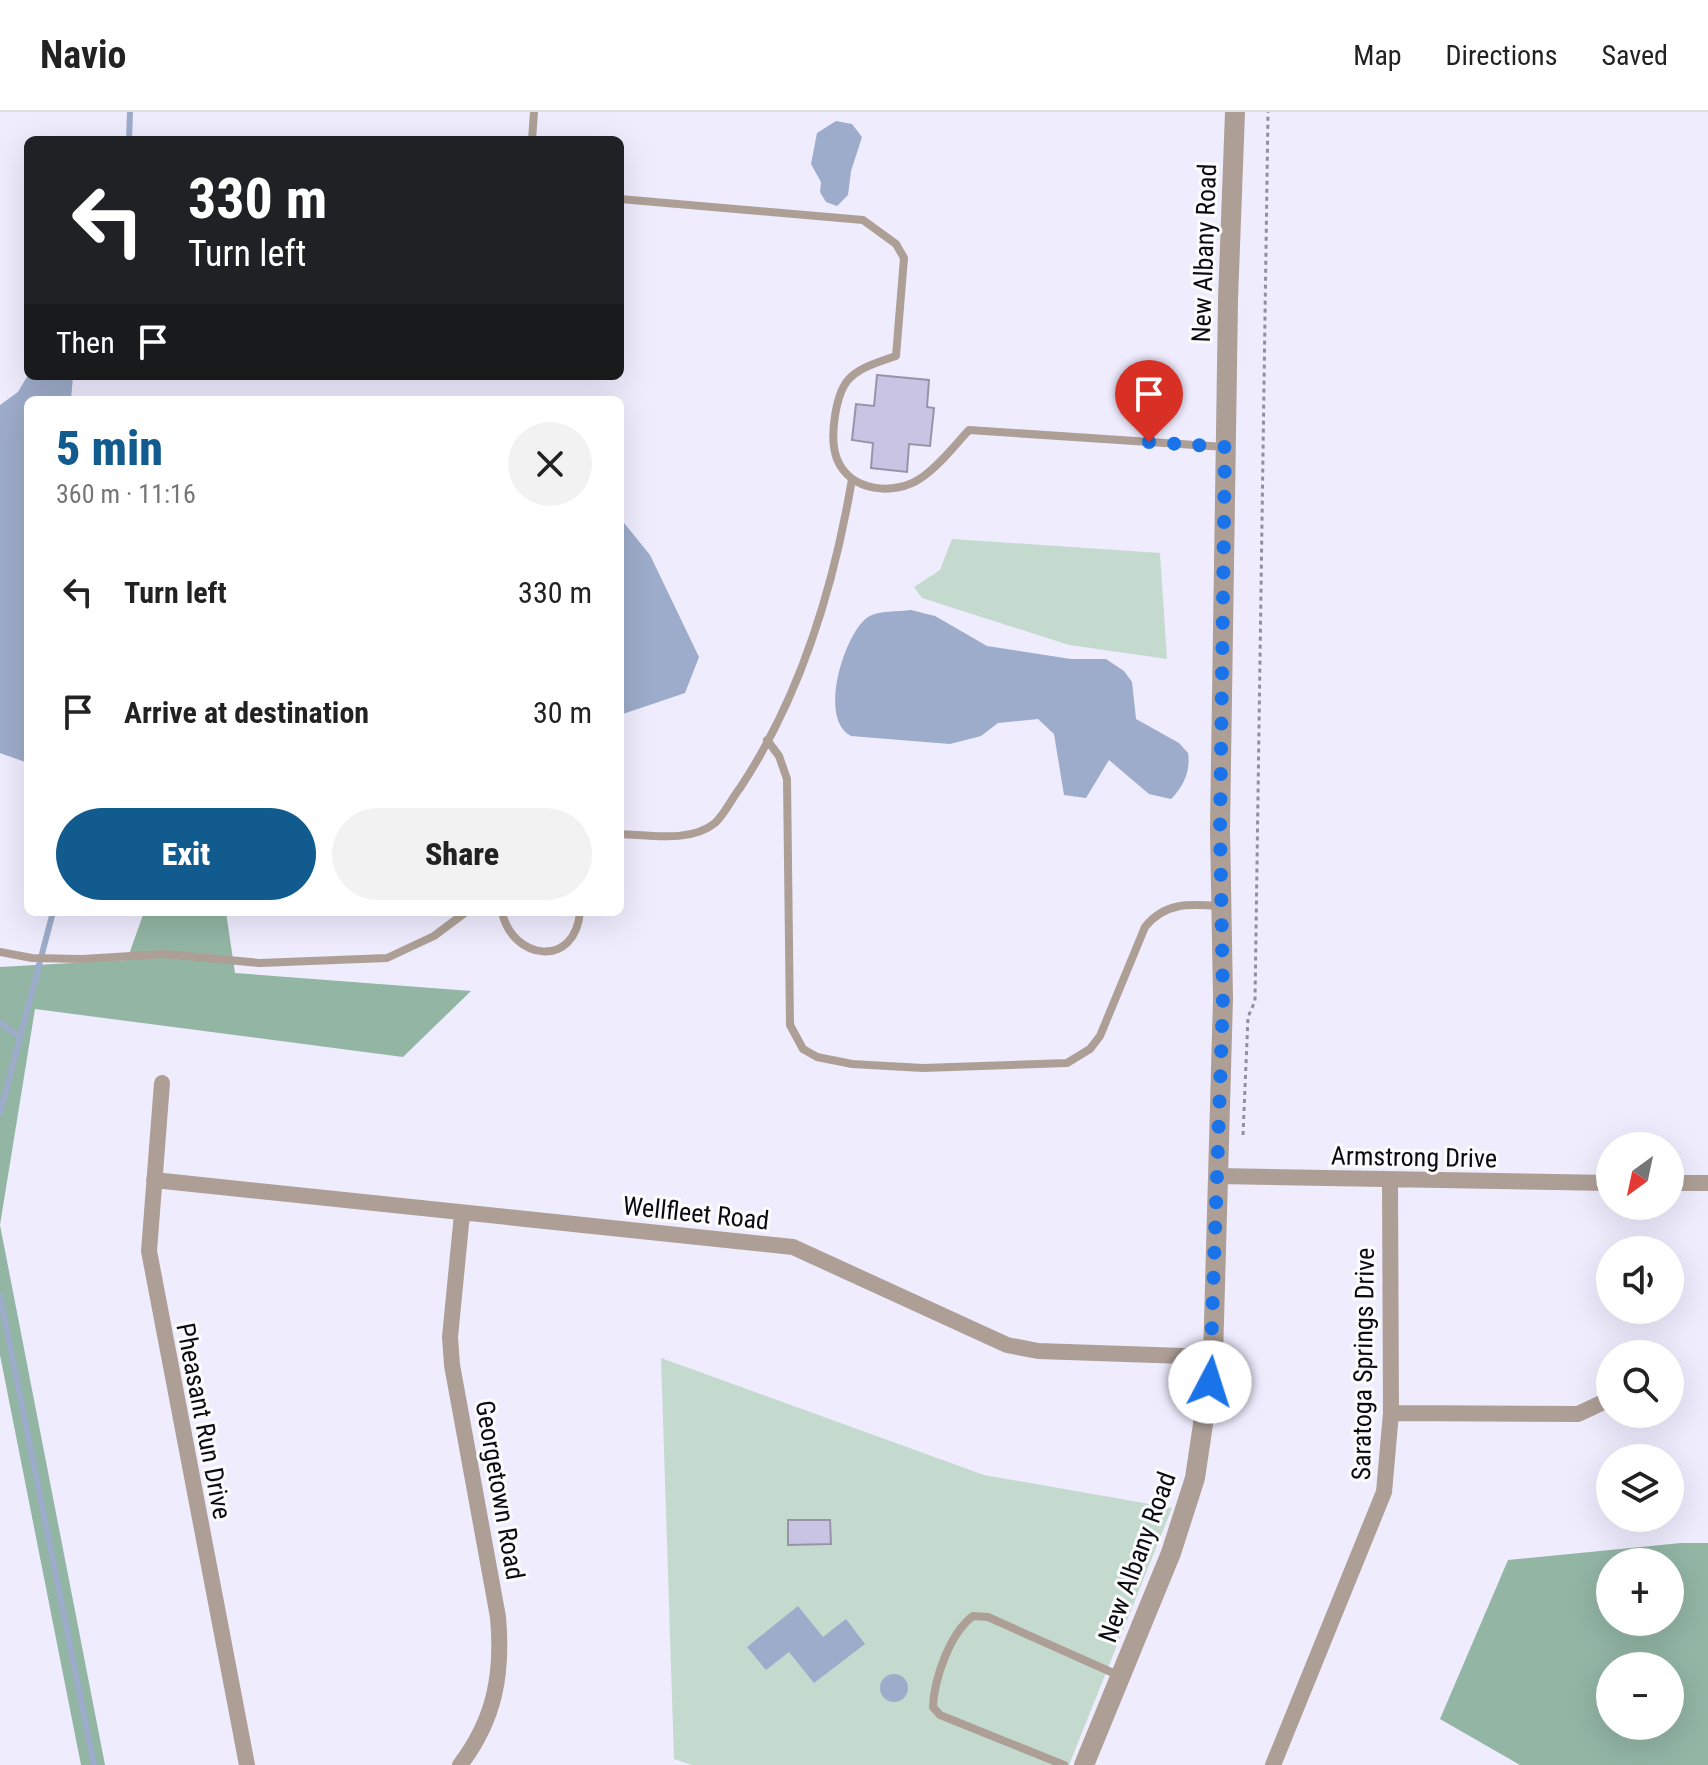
<!DOCTYPE html>
<meta charset="utf-8">
<style>
:root{--surface:#fff;--page:#f2f2f2;--text:#222;--muted:#767676;--line:#e0e0e0;--accent:#125b8f}
body{margin:0;font-family:"Roboto Condensed",sans-serif;background:var(--page);color:var(--text);height:100vh;display:flex;flex-direction:column;font-size:30px;white-space:nowrap}
*{box-sizing:border-box;margin:0}
p{font-size:26px;color:var(--muted)}
.icon{flex:none;width:44px;height:44px;fill:none;stroke:currentColor;stroke-width:2;stroke-linecap:round;stroke-linejoin:round}
.map{position:relative;flex:1;overflow:hidden}
.details{position:absolute;left:24px;top:284px;width:600px;height:520px;display:flex;flex-direction:column;background:var(--surface);border-radius:12px;box-shadow:0 8px 32px #0002}
.details>*{flex:none}
.guide{position:absolute;left:24px;top:24px;width:600px;height:244px;border-radius:12px;box-shadow:0 8px 32px #0002;background:#202124;color:#fff;overflow:hidden}
.needle{width:52px;rotate:213deg}
.buttons{position:absolute;left:1596px;top:1020px;display:grid;gap:16px}
.buttons a{display:grid;place-items:center;width:88px;height:88px;border-radius:50%;background:var(--surface);box-shadow:0 8px 32px #0002;font-size:40px}
.pin{position:absolute;display:grid;place-items:center;width:68px;height:68px;color:#fff;margin:-82px -34px;border-radius:50% 50% 50% 0;rotate:-45deg;box-shadow:0 0 8px #0007}
.pin .icon{rotate:45deg}
.me{position:absolute;width:88px;margin:-44px;rotate:5deg;stroke-linejoin:round;filter:drop-shadow(0 0 6px #0008)}
.turn{display:flex;align-items:center;gap:28px;height:168px;padding:0 32px;font-size:36px}
.turn .icon{width:104px;height:104px;stroke-width:2.5}
.turn b{display:block;font-size:56px;line-height:68px}
.then{display:flex;align-items:center;height:76px;padding:0 32px;background:#0003;gap:16px;font-size:30px}
.round{display:grid;place-items:center;flex:none;width:84px;height:84px;border-radius:42px;background:var(--page)}
.overview{display:flex;align-items:center;justify-content:space-between;height:136px;padding:0 32px}
h1{font-size:48px;font-weight:800;line-height:60px;color:var(--accent)}
.button{display:flex;gap:16px;margin-top:auto;padding:16px 32px}
.button a{flex:1;height:92px;border-radius:48px;background:var(--accent);color:#fff;font-size:32px;font-weight:800;line-height:92px;text-align:center}
.button a+a{background:var(--page);color:var(--text)}
ul{padding:0;list-style:none}
li{display:flex;align-items:center;gap:24px;height:120px;padding:0 32px}
li div{flex:1}
li b{display:block;font-size:30px}
li em{font-style:normal}
header{display:flex;align-items:center;gap:48px;box-sizing:border-box;height:112px;padding:0 40px;background:var(--surface);border-bottom:2px solid var(--line)}
header strong{font-size:38px}
nav{display:flex;gap:44px;margin-inline-start:auto;font-size:28px}
.map>svg:first-child{display:block}
</style>
<header>
<strong>Navio</strong>
<nav><a>Map</a><a>Directions</a><a>Saved</a></nav>
</header>
<div class="map">
<svg width="1708" height="1653" viewBox="0 0 1708 1653">
<rect width="100%" height="100%" fill="#efecfe"/>
<path fill="#c5dacf" d="M952 427 1160 441 1167 547 1069 533 922 486 914 475 940 458Z
M661 1246 984 1363 1172 1396 1069 1653H692L674 1647Z"/>
<path fill="#92b5a4" fill-rule="evenodd" d="M144 800H226L235 861 471 879 403 945 35 897 0 1113 105 1653H81L0 1243V855L127 848Z
M1681 1431H1708V1653H1520L1440 1607 1508 1448ZM1610 1450H1670V1510H1610ZM1610 1554H1670V1614H1610Z"/>
<path fill="#9dacca" d="M836 9 852 12 862 25 851 59 848 83 837 94 826 90 820 80 821 70 811 52 817 21Z
M28 263 73 264 71 288H28V651L0 641V293L18 280Z
M620 406 650 443 699 545 685 581 620 603Z
M911 498 935 504 987 534 1071 547H1106L1124 559 1132 570 1136 607 1179 631 1188 641C1191 659 1183 675 1171 687L1149 682 1109 648 1086 686 1064 683 1054 622 1038 607 998 611 981 624 950 632 851 624C817 607 845 520 868 505 879 498 898 500 911 498Z
M798 1494 823 1525 846 1507 865 1532 814 1571 789 1540 766 1558 747 1535Z
M880 1576a14 14 0 1 1 28 0a14 14 0 1 1-28 0Z"/>
<g fill="none" stroke-linecap="round" stroke-linejoin="round">
<path stroke="#9dacca" stroke-width="6" d="M129 28 130 0
M0 911 19 924
M0 1001 53 800
M0 1184 94 1653"/>
</g>
<path fill="#c9c3e4" stroke="#9794a8" stroke-width="2" d="M877 263 929 268 927 295 934 296 930 334 909 332 907 360 871 356 873 331 852 328 856 292 874 294Z
M788 1408H830L831 1432 788 1433Z"/>
<g fill="none" stroke-linecap="round" stroke-linejoin="round">
<path stroke="#918f9c" stroke-width="3" stroke-dasharray="4 4" stroke-linecap="butt" d="M1243 1023 1248 905 1255 889 1268 0"/>
<path stroke="#ad9f96" stroke-width="8" d="M532 28 534 0
M620 87 863 108 896 132 904 146 896 244C882 249 863 254 851 265 835 279 829 327 837 347 850 380 895 384 921 366 939 354 954 334 969 318L1225 335
M767 628 779 644 787 667 790 913 803 937 817 945 852 952 923 956 1067 951 1090 937 1100 924 1145 815C1165 790 1189 792 1219 794
M620 722C649 723 691 731 715 711 725 702 732 686 740 676 801 584 834 474 852 367
M502 800C512 848 575 857 580 800
M0 840 32 846 82 847 164 842 260 851 387 846 434 824 466 800
M1064 1653 940 1603 933 1595C934 1567 950 1521 973 1504L988 1505 1120 1564"/>
<path stroke="#ad9f96" stroke-width="16" d="M162 971 149 1139 247 1653
M1217 1064 1610 1071
M154 1068 793 1135 1007 1233 1038 1239 1213 1245
M1670 1071H1708
M1391 1301 1578 1302 1610 1287
M460 1653C495 1607 503 1562 498 1505L452 1253 450 1225 462 1102
M1273 1653 1384 1380 1391 1301 1390 1070"/>
<path stroke="#ad9f96" stroke-width="20" d="M1084 1653 1171 1441 1195 1366 1213 1245 1223 886 1220 717 1228 188 1235 0"/>
</g>
<g fill="none" stroke-linecap="round" stroke-linejoin="round">
<path stroke="#1a73e8" stroke-width="14" stroke-dasharray="0 25.2" d="M1149 330 1225 335 1220 717 1223 886 1210 1270"/>
</g>
<g text-anchor="middle" dominant-baseline="central" stroke-width="6" stroke-linejoin="round" paint-order="stroke">
<g font-size="26" fill="#0c0a11" stroke="#fcfcfc">
<text transform="translate(1204 141) rotate(-88)">New Albany Road</text>
<text transform="translate(1414 1045) rotate(1)">Armstrong Drive</text>
<text transform="translate(696 1101) rotate(6)">Wellfleet Road</text>
<text transform="translate(1363 1252) rotate(-89)">Saratoga Springs Drive</text>
<text transform="translate(204 1309) rotate(79)">Pheasant Run Drive</text>
<text transform="translate(500 1378) rotate(80)">Georgetown Road</text>
<text transform="translate(1137 1445) rotate(-70)">New Albany Road</text>
</g>
</g>
</svg>
<div class="buttons">
<a><svg class="needle" viewBox="-14 -14 28 28"><path d="M0-13l5 13h-10z" fill="#e53935"/><path d="M0 13l5-13h-10z" fill="#767676"/></svg></a>
<a><svg class="icon" aria-label="sound" viewBox="0 0 24 24"><path d="M4 9h4l5-4v14l-5-4H4zM17 9q2 3 0 6"/></svg></a>
<a><svg class="icon" aria-label="search" viewBox="0 0 24 24"><circle cx="10" cy="10" r="6"/><path d="M15 15l6 6"/></svg></a>
<a><svg class="icon" aria-label="layers" viewBox="0 0 24 24"><path d="M12 4l9 5-9 5-9-5zM3 14l9 5 9-5"/></svg></a>
<a>+</a>
<a>−</a>
</div>
<div class="pin" style="left:1149px;top:330px;background:#d93025"><svg class="icon" aria-label="arrive" viewBox="0 0 24 24"><path d="M6 21V4h12l-3 4 3 4H6"/></svg></div>
<svg class="me" style="left:1210px;top:1270px" viewBox="-20 -20 40 40"><circle r="19" fill="#fff"/><path d="M0-13L10 11 0 6-10 11z" fill="#1a73e8"/></svg>
<div class="guide">
<div class="turn"><svg class="icon" aria-label="left" viewBox="0 0 24 24"><path d="M17 20v-9H6M10 6l-5 5 5 5"/></svg><div><b>330 m</b>Turn left</div></div>
<div class="then">Then<svg class="icon" aria-label="arrive" viewBox="0 0 24 24"><path d="M6 21V4h12l-3 4 3 4H6"/></svg></div>
</div>
<section class="details">
<div class="overview"><div><h1>5 min</h1><p>360 m · 11:16</p></div><a class="round"><svg class="icon" aria-label="close" viewBox="0 0 24 24"><path d="M6 6l12 12M18 6L6 18"/></svg></a></div>
<ul>
<li><svg class="icon" aria-label="left" viewBox="0 0 24 24"><path d="M17 20v-9H6M10 6l-5 5 5 5"/></svg><div><b>Turn left</b></div><em>330 m</em></li>
<li><svg class="icon" aria-label="arrive" viewBox="0 0 24 24"><path d="M6 21V4h12l-3 4 3 4H6"/></svg><div><b>Arrive at destination</b></div><em>30 m</em></li>
</ul>
<div class="button"><a>Exit</a><a>Share</a></div>
</section>
</div>
